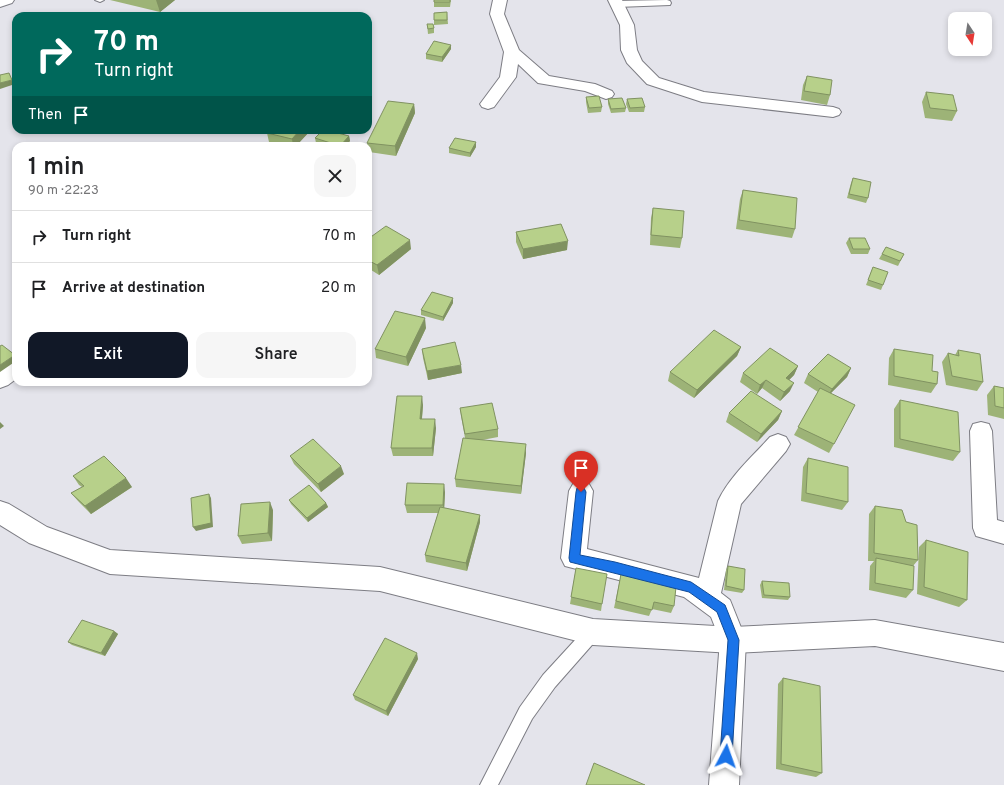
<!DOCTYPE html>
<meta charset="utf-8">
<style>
:root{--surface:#fff;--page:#f6f6f6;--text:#202124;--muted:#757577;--line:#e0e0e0;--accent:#111827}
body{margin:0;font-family:Overpass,sans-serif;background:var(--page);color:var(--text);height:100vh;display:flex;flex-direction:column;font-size:15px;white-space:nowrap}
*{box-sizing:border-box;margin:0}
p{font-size:13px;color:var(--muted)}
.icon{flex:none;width:22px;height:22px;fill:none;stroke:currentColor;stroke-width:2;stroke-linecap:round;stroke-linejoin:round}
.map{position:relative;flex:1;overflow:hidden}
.details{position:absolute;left:12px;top:142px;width:360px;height:244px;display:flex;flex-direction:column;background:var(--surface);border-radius:12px;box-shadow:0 2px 6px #0003}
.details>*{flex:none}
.banner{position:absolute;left:12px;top:12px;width:360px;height:122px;border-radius:12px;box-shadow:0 2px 6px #0003;background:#00695c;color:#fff;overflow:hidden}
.needle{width:26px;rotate:168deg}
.fabs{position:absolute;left:948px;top:12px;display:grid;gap:8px}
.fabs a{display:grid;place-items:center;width:44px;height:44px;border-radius:8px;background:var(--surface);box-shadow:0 2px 6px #0003;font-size:20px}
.pin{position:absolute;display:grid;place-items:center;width:34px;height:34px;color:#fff;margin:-41px -17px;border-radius:50% 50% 50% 0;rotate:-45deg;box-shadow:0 0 4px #0007}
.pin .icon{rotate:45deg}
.me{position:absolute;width:44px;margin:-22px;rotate:4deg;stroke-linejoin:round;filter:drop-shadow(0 0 3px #0008)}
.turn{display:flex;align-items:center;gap:14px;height:84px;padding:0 16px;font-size:18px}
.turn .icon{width:52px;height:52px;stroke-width:2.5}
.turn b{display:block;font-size:28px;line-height:34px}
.then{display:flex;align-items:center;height:38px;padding:0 16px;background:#0003;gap:8px;font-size:15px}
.round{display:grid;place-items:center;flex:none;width:42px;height:42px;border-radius:12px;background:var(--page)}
.headline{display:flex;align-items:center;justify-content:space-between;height:68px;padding:0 16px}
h1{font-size:24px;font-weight:600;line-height:30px}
.action{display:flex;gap:8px;margin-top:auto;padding:8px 16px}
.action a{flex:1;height:46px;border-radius:12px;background:var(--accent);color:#fff;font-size:16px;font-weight:600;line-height:46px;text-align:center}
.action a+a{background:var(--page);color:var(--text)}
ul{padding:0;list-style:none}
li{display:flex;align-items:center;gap:12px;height:52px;padding:0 16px;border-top:1px solid var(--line)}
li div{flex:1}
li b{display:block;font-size:15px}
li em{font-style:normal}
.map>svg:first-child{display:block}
</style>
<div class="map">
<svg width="1004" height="785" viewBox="0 0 1004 785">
<rect width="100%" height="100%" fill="#e4e4eb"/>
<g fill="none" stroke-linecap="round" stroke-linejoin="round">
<g stroke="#7d7d84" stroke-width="2">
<path id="lane" d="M95 0H104L100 2Z
M667 0 670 1 671 3 670 5 617 7 613 4 617 1Z
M593 624 599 627 601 632 599 637 555 687 532 719 498 785H480L520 707 543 675 587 627Z"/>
</g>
<g stroke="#7d7d84" stroke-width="2">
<path id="street" d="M493 0H507L504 14 519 50 549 76 595 84 612 91 614 94 612 97 606 99 585 91 538 83 518 64 516 77 494 107 488 109 482 107 480 104 500 77 504 52 490 14Z
M608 0H622L634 25 637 50 642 61 659 78 704 92 833 107 839 109 841 112 839 115 833 117 702 102 647 84 627 63 621 50 620 25Z
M16 360V379L8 385 0 388V368L8 362Z
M981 422 989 424 992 431 997 520 1004 522V544L976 536 973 528 970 431 973 424Z
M778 434 786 437 790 444 786 451 741 504 721 593 730 600 746 640 739 785H709L720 640 711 617 684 597 565 566 561 558 569 491 573 484 581 481 589 484 593 491 587 549 699 578 718 501C730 476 752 457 770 437Z"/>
</g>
<g stroke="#7d7d84" stroke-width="2">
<path id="secondary" d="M0 0H14L12 3 0 7Z
M0 501 9 504 47 527 110 550 380 567 593 619 733 627 875 620 1004 643V671L875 646 733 653 593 645 380 591 110 574 29 543 0 525Z"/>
</g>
<use href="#lane" fill="#fff" fill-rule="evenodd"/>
<use href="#street" fill="#fff" fill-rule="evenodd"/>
<use href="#secondary" fill="#fff" fill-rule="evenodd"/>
</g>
<path fill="#9db377" d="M110 0H175L160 12Z
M451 0 450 7H434V2Z
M447 12 448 24 434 25V13Z
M427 24 434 28V33L428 34Z
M451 45V49L442 62 426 59V54Z
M807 76 830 95 827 105 801 100 803 85Z
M926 92 957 111 952 121 925 118 922 102Z
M586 97 602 107 601 112 588 113 586 102Z
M608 99 626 108 625 112 611 113 608 104Z
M627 99 645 107 644 112H629L626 104Z
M414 104 415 113 396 156 369 152 367 143Z
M189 130H198L196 132Z
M310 131 296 146H283L269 142 267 133Z
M349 136 350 141 345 146H325L316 143 315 138Z
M476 142V147L470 157 449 153V148Z
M853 178 868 198 866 203 847 198 851 183Z
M743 190 795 229 792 238 736 229 740 199Z
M653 208 682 238 680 248 650 245 651 218Z
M516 232 567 250 523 259 516 242Z
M849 238 870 249 868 254H851L846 243Z
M368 239 411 249 379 275 368 268Z
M882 254H904L898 266 879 259Z
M873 267 883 285 881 290 866 285Z
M453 303 443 321 421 315V310Z
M426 328 408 366 376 358 375 349Z
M741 347 737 356 694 398 668 381 670 372Z
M422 349 462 373 428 380 423 358Z
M894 349 932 371 937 384 931 393 888 385 889 358Z
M958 350 983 382 977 391 946 385 942 362 948 353 955 355Z
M798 366 794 375 789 380 790 391 780 401 762 388 757 394 740 382 743 373Z
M851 368 847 377 831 393 834 444 829 453 794 435 818 392 804 383 808 374Z
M994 386 1004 388V419L988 415 987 395Z
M900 400 960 452 953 461 894 447V409Z
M423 405 422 419 436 428 433 456H393L391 448Z
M460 408 498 429V437L482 440 526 453 521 494 456 487 455 479 465 438 461 416Z
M782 411 778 420 757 442 726 422 729 413Z
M290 456 344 474 321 492 294 464Z
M808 458 848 502 842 510 801 501 803 467Z
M73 476 132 487 91 514 78 501 71 493 82 487 79 485Z
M445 492 444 508 480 515V522L467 571 426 562 425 555 438 513H407L405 505Z
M289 500 326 503 328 507 308 522 291 504Z
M875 506 918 560 913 566V590L906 598 869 590 870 566 874 561H868L869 514Z
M273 510 272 541 242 544 238 536Z
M926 540 967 600 959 607 917 594 919 547Z
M728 566 744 590 742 593 724 590 726 570Z
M576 568 602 604 601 611 570 604Z
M621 574 674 606 671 613 652 609 649 616 614 608Z
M762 581 790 597 788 600 762 598 760 585Z
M114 631 118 634 105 656 72 645 68 642Z
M418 659 388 716 355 700 353 695Z
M783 678 822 773 816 777 776 769 778 684Z"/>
<path fill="#809261" d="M156 0H175L160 12Z
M451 45V49L442 62V57Z
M12 80 15 84 0 89V83Z
M414 104 415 113 396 156 395 146Z
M300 130H310V131L296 146H293L292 139Z
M349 136 350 141 345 146H340Z
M476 142V147L470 157V153Z
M410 240 411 249 379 275 377 265Z
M568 241 567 250 523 259V249Z
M453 298V303L443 321V317Z
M425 318 426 328 408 366 406 357Z
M741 347 737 356 694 398 697 390Z
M15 355 16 356V361L0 372V365Z
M461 365 462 373 428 380 427 371Z
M798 366 794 375 782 387 786 378Z
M851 368 847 377 827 397 832 389Z
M766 380 762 388 757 394 760 385Z
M794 383 790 391 780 401 784 392Z
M422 396 423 405 421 428 420 419Z
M782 411 778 420 757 442 761 434Z
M435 419 436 428 433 456 432 448Z
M0 422 4 426 0 429Z
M526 444V453L521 494V486Z
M341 466 344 474 321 492 318 484Z
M126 478 132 487 91 514 85 506Z
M444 484 445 492 444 513 443 505Z
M209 494 211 498 213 527 196 531 193 527Z
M270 502 273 510 272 541 268 533Z
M326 503 328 507 308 522 307 518Z
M480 515V522L467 571 466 563Z
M114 631 118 634 105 656 101 653Z
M417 653 418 659 388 716 386 711Z"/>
<path fill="#b7d08a" stroke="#809261" d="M434 0H450V2H434Z
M447 12V20H434V13Z
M81 14 93 16H78Z
M427 24H433L434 28 428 29Z
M434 41 451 45 442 57 426 54Z
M9 73 12 80 0 83V75Z
M807 76 832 80 830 95 804 91Z
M926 92 953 95 957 111 930 108Z
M599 96 602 107 589 108 586 97Z
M622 98 626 108 611 109 608 99Z
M642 98 645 107 630 108 627 99Z
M388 101 414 104 395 146 367 143Z
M269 130H300L292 139 267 133Z
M323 130H327L349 136 340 146 315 138Z
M455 138 476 142 470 153 449 148Z
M853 178 871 182 868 198 849 194Z
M743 190 797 198 795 229 739 220Z
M653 208 684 211 682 238 651 235Z
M561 224 568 241 523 249 516 232Z
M386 226 410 240 377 265 368 260V239Z
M849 238H865L870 249H853Z
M886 247 904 254 900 261 882 254Z
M873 267 888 272 883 285 868 280Z
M432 292 453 298 443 317 421 310Z
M395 311 425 318 406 357 375 349Z
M16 325V331L12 328Z
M714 330 741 347 697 390 670 372Z
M455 342 461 365 427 371 422 349Z
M2 345 15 355 0 365V346Z
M770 348 798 366 786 378 794 383 784 392 766 380 760 385 743 373Z
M894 349 933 355 932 371 938 372 937 384 894 376Z
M958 350 980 354 983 382 952 376 948 353 959 356Z
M828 354 851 368 832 389 808 374Z
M994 386 1004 388V408L995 406Z
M820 388 855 405 834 444 798 427Z
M751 391 782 411 761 434 729 413Z
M397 396H422L420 419H435L432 448H391Z
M900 400 958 412 960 452 900 439Z
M492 403 498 429 465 434 460 408Z
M463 438 526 444 521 486 455 479Z
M313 439 341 466 318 484 290 456Z
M104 456 126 478 85 506 71 493 84 486 73 476Z
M808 458 848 467V502L806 493Z
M407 483 444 484 443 505H405Z
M309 485 326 503 307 518 289 500Z
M209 494 211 523 193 527 191 498Z
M270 502 268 533 238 536 241 504Z
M875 506 902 510 906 522 917 525 918 560 874 553Z
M440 507 480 515 466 563 425 555Z
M926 540 968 552 967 600 924 587Z
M876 558 914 566 913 590 875 583Z
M728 566 745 569 744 590 726 586Z
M576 568 607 574 602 604 571 597Z
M621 574 676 587 674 606 654 602 652 610 616 601Z
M762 581 789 583 790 597 764 595Z
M82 620 114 631 101 653 68 642Z
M385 638 417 653 386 711 353 695Z
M783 678 820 686 822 773 781 764Z
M594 763 645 785H586Z"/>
<path fill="#1a73e8" stroke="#114b97" d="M581 487 584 488 586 492 580 555 615 562 691 582 725 605 739 640 732 756 730 760 726 762 722 760 720 756 728 640 717 612 689 592 570 562 569 558 576 492 577 488Z"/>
</svg>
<div class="fabs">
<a><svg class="needle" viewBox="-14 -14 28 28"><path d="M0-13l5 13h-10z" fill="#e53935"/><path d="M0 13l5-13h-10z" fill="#757577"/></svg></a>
</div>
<div class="pin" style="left:581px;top:492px;background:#d93025"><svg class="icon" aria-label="arrive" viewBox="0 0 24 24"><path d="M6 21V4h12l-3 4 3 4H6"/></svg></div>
<svg class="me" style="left:726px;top:756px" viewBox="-20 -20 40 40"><path d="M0-17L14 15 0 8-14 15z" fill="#1a73e8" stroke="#fff" stroke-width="4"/></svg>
<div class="banner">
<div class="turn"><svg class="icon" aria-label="right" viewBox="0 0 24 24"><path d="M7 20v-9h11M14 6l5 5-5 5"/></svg><div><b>70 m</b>Turn right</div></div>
<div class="then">Then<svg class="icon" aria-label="arrive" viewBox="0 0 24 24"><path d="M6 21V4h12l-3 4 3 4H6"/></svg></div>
</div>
<section class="details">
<div class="headline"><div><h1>1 min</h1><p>90 m · 22:23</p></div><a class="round"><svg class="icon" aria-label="close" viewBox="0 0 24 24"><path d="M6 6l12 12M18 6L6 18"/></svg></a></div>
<ul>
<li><svg class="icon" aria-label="right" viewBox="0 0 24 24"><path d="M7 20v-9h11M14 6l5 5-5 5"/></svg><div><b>Turn right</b></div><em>70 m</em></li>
<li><svg class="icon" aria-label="arrive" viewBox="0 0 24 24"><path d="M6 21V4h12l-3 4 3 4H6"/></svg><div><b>Arrive at destination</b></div><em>20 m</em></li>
</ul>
<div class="action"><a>Exit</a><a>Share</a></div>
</section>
</div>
